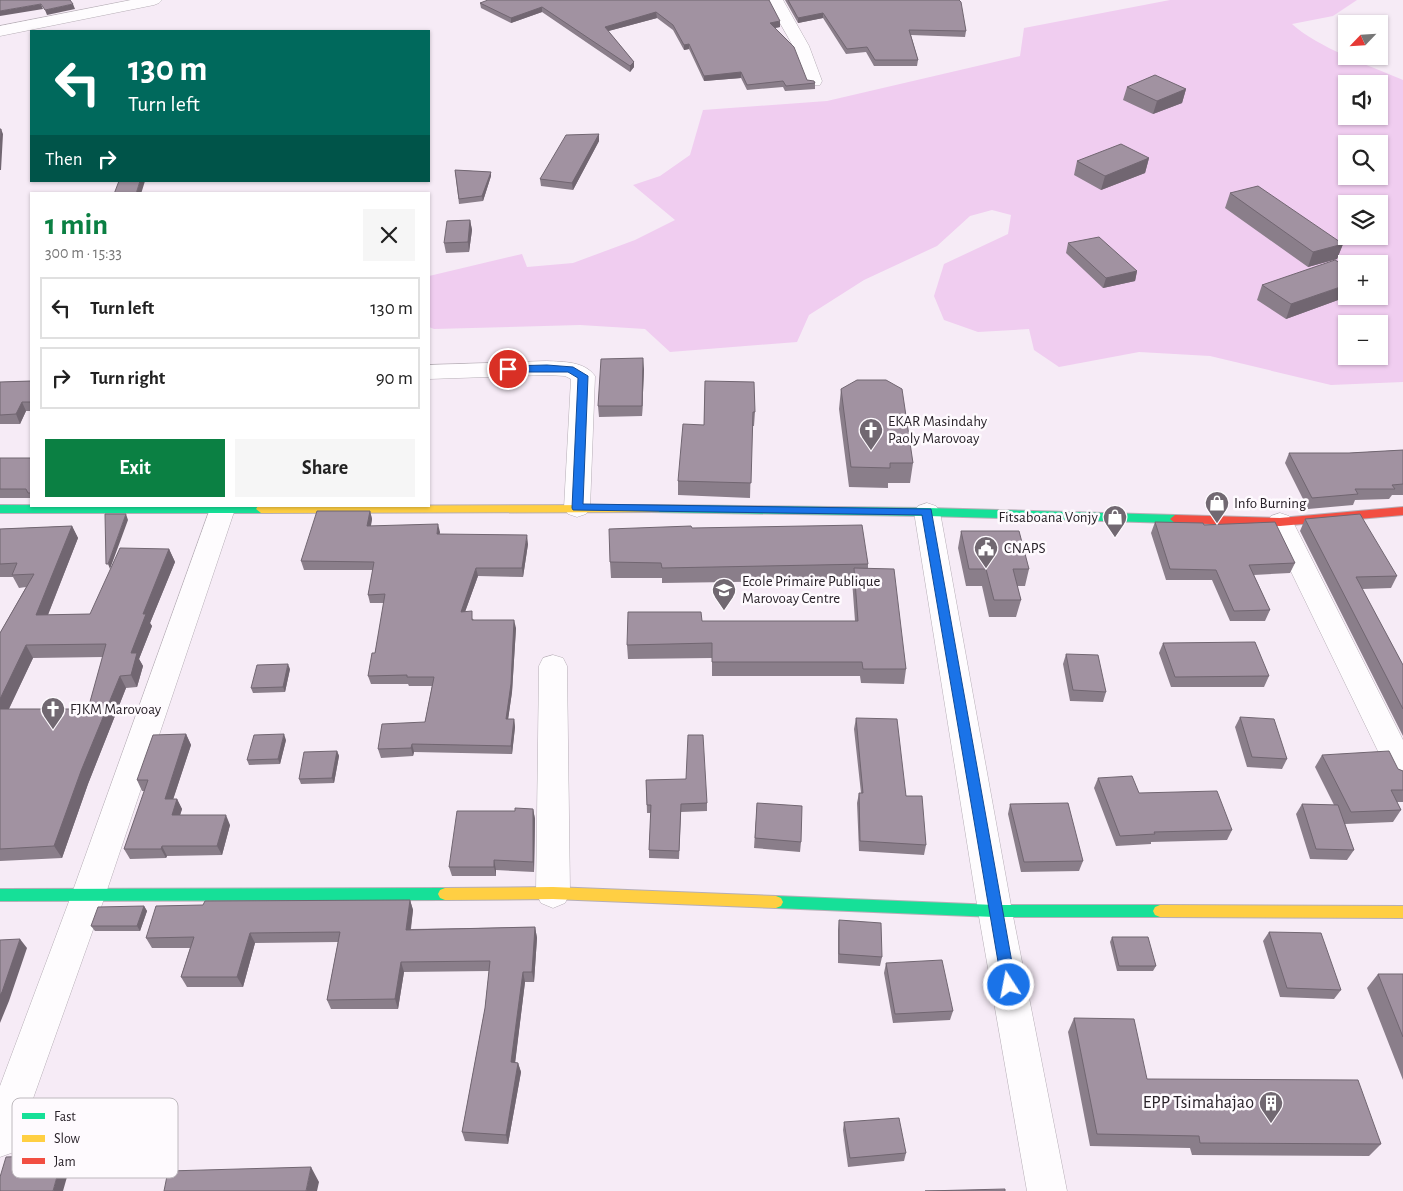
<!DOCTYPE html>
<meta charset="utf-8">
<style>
:root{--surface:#fff;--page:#f6f6f6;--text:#222;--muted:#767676;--line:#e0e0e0;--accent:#0b8043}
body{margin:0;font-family:"Alegreya Sans",sans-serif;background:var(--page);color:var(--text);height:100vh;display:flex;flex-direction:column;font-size:19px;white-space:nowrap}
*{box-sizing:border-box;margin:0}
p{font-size:16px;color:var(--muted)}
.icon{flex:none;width:28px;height:28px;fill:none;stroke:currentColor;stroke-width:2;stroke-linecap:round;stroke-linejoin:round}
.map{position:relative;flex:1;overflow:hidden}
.panel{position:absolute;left:30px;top:192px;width:400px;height:315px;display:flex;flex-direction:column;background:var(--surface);border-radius:0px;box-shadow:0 1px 4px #0004}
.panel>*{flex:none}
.banner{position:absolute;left:30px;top:30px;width:400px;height:152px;border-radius:0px;box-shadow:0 1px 4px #0004;background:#00695c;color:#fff;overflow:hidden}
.needle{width:32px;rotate:245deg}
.tools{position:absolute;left:1338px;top:15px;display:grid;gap:10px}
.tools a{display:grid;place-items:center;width:50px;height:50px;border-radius:0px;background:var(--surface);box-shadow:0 1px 4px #0004;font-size:25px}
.pin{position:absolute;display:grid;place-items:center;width:42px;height:42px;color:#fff;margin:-21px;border:2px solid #fff;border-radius:50%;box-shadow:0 1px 5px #0007}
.me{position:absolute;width:55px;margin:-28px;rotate:349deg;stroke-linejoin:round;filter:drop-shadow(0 0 4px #0008)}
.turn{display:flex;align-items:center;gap:18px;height:105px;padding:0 15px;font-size:22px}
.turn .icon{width:65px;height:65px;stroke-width:2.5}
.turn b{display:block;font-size:35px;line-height:42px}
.then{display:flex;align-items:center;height:48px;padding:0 15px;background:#0003;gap:10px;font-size:19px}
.round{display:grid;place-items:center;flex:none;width:52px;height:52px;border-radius:0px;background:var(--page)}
.summary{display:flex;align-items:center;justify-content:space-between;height:85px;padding:0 15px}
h1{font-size:30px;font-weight:700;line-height:38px;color:var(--accent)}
.action{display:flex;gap:10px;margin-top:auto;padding:10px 15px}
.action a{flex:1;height:58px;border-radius:0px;background:var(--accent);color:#fff;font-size:20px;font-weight:700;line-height:58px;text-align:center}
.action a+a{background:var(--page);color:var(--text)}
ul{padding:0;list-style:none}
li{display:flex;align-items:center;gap:15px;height:62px;margin:0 10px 8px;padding:0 5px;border:2px solid var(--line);border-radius:0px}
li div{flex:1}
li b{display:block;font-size:19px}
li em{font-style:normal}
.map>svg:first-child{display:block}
</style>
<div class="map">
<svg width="1403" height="1191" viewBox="0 0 1403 1191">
<rect width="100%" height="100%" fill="#f6ebf6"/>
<path fill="#f0cdf0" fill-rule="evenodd" d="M1170 0H1357L1333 16 1292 24C1317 47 1370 66 1403 80V382L1331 385 1210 356 1139 352 1059 367 1034 350 1029 329 978 332 944 320 934 296 944 264 1008 234 1011 215 992 210 970 216 937 246 864 280 809 315 797 342 670 352 645 329 580 325 434 329 429 327V276L522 254 527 267 573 263 635 240 675 220 633 185 660 176 690 155 703 110 827 101 1020 56 1024 28ZM1346 84H1379V116H1346ZM1346 144H1379V176H1346ZM1346 204H1379V236H1346ZM1346 264H1379V296H1346ZM1346 324H1379V356H1346Z"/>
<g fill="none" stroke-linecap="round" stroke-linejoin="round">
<g stroke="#b6aeb6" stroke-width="1">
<path id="street" d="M131 0H162L159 3 154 5 0 36V26Z
M767 0H783L809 46 822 81 820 85H808L806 81 793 46Z
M547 361C564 362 584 361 595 376L590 508 586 514 577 517 568 514 564 508 571 379 565 376 547 375 429 379V365Z
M927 503 936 506 940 512 1012 911 1067 1191H1027L978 911 914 512 918 506Z
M211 506H233L235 509 105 896 19 1138 14 1152 0 1157V1086L71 896Z
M1280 513 1289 516 1293 522 1403 740V784L1392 780 1267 522 1271 516Z
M553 655 563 658 567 666 570 893 565 903 553 908 541 903 536 893 539 666 543 658Z"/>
</g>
<g stroke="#b6aeb6" stroke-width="2">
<path id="fast" d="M0 505 264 506 266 509 261 513H0Z
M655 505 927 508 1175 515 1180 519 1175 523 927 516 651 512 650 509Z
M445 888 450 890 452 894 450 898 445 900 0 901V889Z
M776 896 995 905H1160L1165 907 1167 911 1165 915 1160 917H995L776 908 771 906 769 902 771 898Z"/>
</g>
<g stroke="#b6aeb6" stroke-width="2">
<path id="slow" d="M655 505 660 509 659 512 261 513 256 509 258 506Z
M553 887 776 896 781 898 783 902 781 906 776 908 553 899 445 900 440 898 438 894 440 890 445 888Z
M1160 905 1403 906V918L1160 917 1155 915 1153 911 1155 907Z"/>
</g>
<g stroke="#b6aeb6" stroke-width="2">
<path id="jam" d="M1403 507V515L1280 526 1175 523 1170 519 1175 515 1280 518Z"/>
</g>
<use href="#street" fill="#fefcfe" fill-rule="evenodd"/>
<use href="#fast" fill="#16e098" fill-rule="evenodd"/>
<use href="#slow" fill="#ffcf43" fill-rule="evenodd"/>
<use href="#jam" fill="#f24e42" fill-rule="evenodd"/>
</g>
<path fill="#8a7e8a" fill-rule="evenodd" d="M769 0 780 27 774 28 807 80 815 83V89L785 91 783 87 747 90 741 78 704 81 689 49 684 50 673 30 657 18 608 31 634 62V67L630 72 542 12 511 23 481 8 480 3Z
M785 0H959L966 31 965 37 911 35 918 60 917 66H874L866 52 846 54 823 18 798 23Z
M1127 87 1186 89 1182 103 1153 114 1123 100Z
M599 134V141L573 190 541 186 540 179Z
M1149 158 1145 173 1101 190 1074 175 1077 161Z
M455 170 491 172V176L483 201 459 204Z
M1230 193 1343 244 1337 259 1308 267 1225 208Z
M470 220 472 230 469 252 446 253 444 243Z
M1068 243 1137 271 1135 281 1103 288 1066 253Z
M1262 285 1346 296H1349L1286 319 1257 300Z
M644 369 642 416 599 417 598 406Z
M31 381V411H26L20 424H0V382Z
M705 381 755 412 754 426H752L750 498 678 495V481L704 425Z
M841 389 913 463 910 483H888V488L849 487 839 409Z
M1403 450V495H1392L1389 499 1355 500 1353 505 1308 509 1285 463 1289 453H1349Z
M0 458H31V499V498H0Z
M370 511 372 519 371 526 440 532 439 534 528 544 523 577 478 576 465 612 474 620 516 628 512 692 508 719H514L515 727 512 754 414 752 413 756 381 758 378 749 425 722 432 686H409L408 684H371L368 676 375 653 384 603H370L368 595 373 570H304L301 561Z
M1305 519 1397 576 1391 588 1362 589 1403 665V736L1300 531Z
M1155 522 1204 525 1295 563 1290 573 1254 575 1270 610 1265 621H1230L1212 580H1166L1151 533Z
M72 526 78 538 48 615 90 614 169 549 175 562 150 623 152 626 139 659 143 666 137 687 126 688 88 784 62 858 0 861V633L26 587 19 588 13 577H0V529ZM103 657 88 709H9L33 658Z
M692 528 868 564V568L906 669 904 684 861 683 860 676H712V658L628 659 627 645 702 621H855L852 580 662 583V578H611L610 562Z
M961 531 1029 569 1025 586H1017L1021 600 1016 617H989L982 586H966L958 548Z
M1163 643 1269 676 1264 687H1171L1159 653Z
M1066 654 1106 692 1103 702 1070 701 1063 664Z
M290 669 285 692 253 693 251 688Z
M1240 717 1287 759 1282 769 1247 767 1235 727Z
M856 718 906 796 926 845 924 855 859 851 857 803 859 793H861L854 729Z
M186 734 191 745 173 799H177L182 809 180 815 230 825 222 855 167 856 166 858 130 859 124 849 145 791H142L137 780Z
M286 740 280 764 249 765 247 760Z
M337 751 339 756 334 783 301 784 299 779Z
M1322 755 1398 769 1403 771V802H1397L1401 810 1393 822 1345 824 1354 850 1347 860 1310 859 1296 814 1302 804 1334 805 1315 767Z
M1098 778 1139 793 1232 830 1227 840 1151 842V844L1116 846 1094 788Z
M646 780 707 803V811L681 812 679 859 649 858V850L651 813H647Z
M757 803 801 842 800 852 754 848Z
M1010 804 1083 861 1079 871 1021 872 1008 814Z
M533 809 535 819 534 872 496 870V876H452L449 867 515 811Z
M410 900 413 910 411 929 535 927 537 938 534 982H525L515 1062 518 1063 521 1072 508 1144 465 1141 462 1132 485 1008 489 971 404 972 398 1009H331L327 1000 338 942 255 943 243 987H187L181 977 190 948H152L146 938Z
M144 906 147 911 140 931H95L91 926Z
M839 920 882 957 880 966 838 963V930Z
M1269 932 1341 990 1334 999 1280 997 1263 941Z
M1112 937 1156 966 1153 971H1117L1110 942Z
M886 963 953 1011 950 1020 893 1023 884 973Z
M1378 974H1403V1080L1367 988Z
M1074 1018 1147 1079 1381 1144 1369 1156 1192 1155 1190 1148 1090 1146 1068 1032Z
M844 1122 906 1153 904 1161 848 1167 843 1130Z"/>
<path fill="#716671" d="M41 4 43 9 0 16V11Z
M73 4 75 9 47 15 45 10Z
M542 7V12L511 23V18Z
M656 12 657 18 605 32V27Z
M823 13V18L798 23V18Z
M780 21V27L770 29V23Z
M689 44V49L684 50V45Z
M634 62V67L630 72V66Z
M741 72V78L704 81V76Z
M1186 89 1182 103 1153 114 1157 101Z
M1 129 3 134 1 170H0V151Z
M599 134V141L573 190 572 183Z
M1149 158 1145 173 1101 190 1105 176Z
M491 172V176L483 201 482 196Z
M140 181H145L141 194H136Z
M470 220 472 230 469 252 468 242Z
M1343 244 1337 259 1308 267 1313 252Z
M1137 271 1135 281 1103 288 1106 278Z
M1346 285V296H1349L1286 319 1291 304Z
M643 358 644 369 642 416V406Z
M22 402 26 411 20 424 16 414Z
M370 511 372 519 369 534 367 526Z
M126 514 128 520 110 569 108 564Z
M438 524 440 532 438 543 437 534Z
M72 526 78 538 43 627 36 615Z
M527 535 528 544 523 577 522 568Z
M169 549 175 562 150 623 152 626 139 659 143 666 137 687 131 675V653L143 614Z
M476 568 478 576 462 620 461 612Z
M514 620 516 628 512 692 507 727 506 719Z
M26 645 33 658 3 721 0 716V699Z
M288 664 290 669 285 692 283 687Z
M120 676 126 688 88 784 62 858 54 846 81 771Z
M514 719 515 727 512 754 511 746Z
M186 734 191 745 170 809 165 799Z
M284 734 286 740 280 764 278 759Z
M412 744 414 752 413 756 411 748Z
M337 751 339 756 334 783 332 778Z
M177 799 182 809 177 825 172 815Z
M533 809 535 819 534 872 533 862Z
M226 815 230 825 222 855 217 846Z
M162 846 167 856 166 858 161 849Z
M494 860 496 870V876L494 867Z
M410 900 413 910 409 940 406 930Z
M144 906 147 911 140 931 137 926Z
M535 927 537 938 534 982 532 972Z
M250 933 255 943 243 987 237 977Z
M20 939 27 948 9 1001 0 1023V995Z
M401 962 404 972 398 1009 395 999Z
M523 972 525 982 514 1072 511 1062Z
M518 1063 521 1072 508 1144 506 1135Z
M63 1155 71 1163 63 1191H53Z
M311 1167 319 1182 317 1191H306Z"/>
<path fill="#a192a1" stroke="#716671" d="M0 0H70L73 4 45 10 41 4 0 11Z
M488 0H769L780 21 770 23 794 47 807 80 814 81 815 83 786 86 783 81 747 85 741 72 704 76 689 44 684 45 673 25 656 12 605 27 634 62 630 66 542 7 511 18 480 3Z
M788 0H959L961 2 966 31 909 30 918 60H875L867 47 847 49 823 13 798 18Z
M1155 75 1186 89 1157 101 1127 87Z
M0 129H1L0 151Z
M599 134 572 183 540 179 566 135Z
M1121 144 1149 158 1105 176 1077 161Z
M455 170 491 172 482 196 459 199Z
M119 181H140L136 194H114Z
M1258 186 1343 244 1313 252 1230 193Z
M470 220 468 242 444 243 447 221Z
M1099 237 1137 271 1106 278 1068 243Z
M1335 260 1346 266V285L1291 304 1262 285Z
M643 358 642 406H598L601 359Z
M857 380H886L902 389 913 463H890V468L851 467 841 389Z
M31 381V402H22L16 414 0 415V382Z
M705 381 754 382 755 412H753L751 483 678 481 683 424 704 425Z
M1403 450V484L1392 485 1395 489H1355L1358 494 1312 498 1289 453H1349Z
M0 458H31V493H28L26 489H0Z
M317 511H370L367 526 438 524 437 534 527 535 522 568H476L461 612 472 611V620H514L511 684 506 719H514L511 746 412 744 411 748 378 749 382 724 425 722 434 677H407V675L368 676 372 653H375L385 594 368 595 374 562 301 561Z
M105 514H126L108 564H106Z
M1360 514 1397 576 1356 577 1403 665V709L1305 519Z
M1155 522 1203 523 1204 525 1275 522 1295 563 1249 565 1270 610 1234 611 1216 570 1170 569Z
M862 525 868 564 662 568 661 563 610 562 609 529 691 526 692 528Z
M72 526 36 615 90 614 120 548 169 549 143 614H146L131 653H137L131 675 120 676 81 771 54 846 0 849V709H88L106 644 26 645 0 699V633L34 574 12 575 17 563 0 564V529Z
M961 531H1019L1029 569H1013L1021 600H994L986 569H969Z
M854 568 894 569 906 669H863L862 662H712V643L627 645 628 612H701L702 621H858Z
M1255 642 1269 676 1175 677 1163 643Z
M1066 654 1098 655 1106 692 1073 690Z
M288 664 283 687 251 688 257 665Z
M1240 717 1274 719 1287 759 1252 757Z
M856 718 897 719 906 796H922L926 845 860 841 859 793H863Z
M186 734 165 799H177L172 815H226L217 846H162L161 849H124L148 780H137L153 735Z
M284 734 278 759 247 760 254 735Z
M688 735H703L707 803 681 804 679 851 649 850 651 805H647L646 780 686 779Z
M337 751 332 778 299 779 304 752Z
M1389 751 1398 769 1403 771V790H1391L1401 810 1351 812 1322 755Z
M1132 776 1139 793 1217 791 1232 830 1154 832 1155 834 1120 836 1098 778Z
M757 803 802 806 801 842 755 838Z
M1068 803 1083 861 1024 862 1010 804Z
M1302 804 1338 805 1354 850 1316 849Z
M515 808 533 809V862L494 860V867H449L457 811H515Z
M410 900 406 930 535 927 532 972H523L511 1062 518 1063 506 1135 462 1132 485 1008 490 961 401 962 395 999 327 1000 340 932 250 933 237 977H181L194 937 146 938 156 906 203 905 205 901Z
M144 906 137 926H91L98 907Z
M839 920 881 923 882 957 839 954Z
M1269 932 1321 933 1341 990 1287 988Z
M1112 937H1148L1156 966H1119Z
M20 939 2 992 0 995V940Z
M942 960 953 1011 895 1014 886 963Z
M1378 974H1403V1037Z
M1074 1018 1134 1019 1147 1079 1358 1080 1381 1144 1200 1143 1199 1136 1097 1134Z
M899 1118 906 1153 850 1158 844 1122Z
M63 1155 53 1191H0V1177L6 1157Z
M311 1167 306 1191H164L168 1171Z
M1005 1189V1191H925Z"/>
<path fill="#1a73e8" stroke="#114b97" d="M547 365 573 367 588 376 583 504 931 509 1016 985 1014 990 1009 992 1004 990 1002 985 922 515 573 510 572 508 578 378 568 372H508L503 369 508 366Z"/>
<defs>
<g id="church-pin" transform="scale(1.25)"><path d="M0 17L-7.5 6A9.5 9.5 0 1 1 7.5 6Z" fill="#716871" stroke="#fefafe"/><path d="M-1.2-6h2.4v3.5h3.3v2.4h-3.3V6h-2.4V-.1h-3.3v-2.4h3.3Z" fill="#fff"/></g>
<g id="shop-pin" transform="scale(1.25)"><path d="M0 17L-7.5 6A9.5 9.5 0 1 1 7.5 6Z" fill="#716871" stroke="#fefafe"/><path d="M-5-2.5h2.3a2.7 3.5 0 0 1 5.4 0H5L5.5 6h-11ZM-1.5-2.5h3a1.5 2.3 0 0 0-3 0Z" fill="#fff"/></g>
<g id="civic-pin" transform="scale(1.25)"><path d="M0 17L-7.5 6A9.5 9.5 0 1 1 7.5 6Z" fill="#716871" stroke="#fefafe"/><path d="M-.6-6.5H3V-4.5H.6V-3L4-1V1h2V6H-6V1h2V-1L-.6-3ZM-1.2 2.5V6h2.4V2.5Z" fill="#fff"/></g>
<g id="school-pin" transform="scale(1.25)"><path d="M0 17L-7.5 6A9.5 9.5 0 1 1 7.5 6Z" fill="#716871" stroke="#fefafe"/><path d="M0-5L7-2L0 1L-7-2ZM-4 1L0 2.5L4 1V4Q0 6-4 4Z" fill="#fff"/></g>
<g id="building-pin" transform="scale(1.25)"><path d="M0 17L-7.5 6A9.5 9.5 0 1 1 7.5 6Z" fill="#716871" stroke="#fefafe"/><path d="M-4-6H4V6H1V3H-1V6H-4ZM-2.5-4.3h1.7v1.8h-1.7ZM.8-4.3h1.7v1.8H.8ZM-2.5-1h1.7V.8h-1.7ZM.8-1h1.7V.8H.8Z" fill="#fff"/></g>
</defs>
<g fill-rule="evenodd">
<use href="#church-pin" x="871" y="430"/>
<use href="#shop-pin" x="1217" y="503"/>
<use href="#shop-pin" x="1115" y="517"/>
<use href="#civic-pin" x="986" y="548"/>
<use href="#school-pin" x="724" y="590"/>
<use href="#church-pin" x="53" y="709"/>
<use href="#building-pin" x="1271" y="1103"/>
</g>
<g text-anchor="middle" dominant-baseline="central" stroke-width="5" stroke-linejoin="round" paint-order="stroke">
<g font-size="15" fill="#292229" stroke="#fefafe" text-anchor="start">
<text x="888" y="421">EKAR Masindahy<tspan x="888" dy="17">Paoly Marovoay</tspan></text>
<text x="1234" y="503">Info Burning</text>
<text x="1098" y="517" text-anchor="end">Fitsaboana Vonjy</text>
<text x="1004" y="548">CNAPS</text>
<text x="742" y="581">Ecole Primaire Publique<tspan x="742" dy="17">Marovoay Centre</tspan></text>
<text x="70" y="709">FJKM Marovoay</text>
</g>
<g font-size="18" fill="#292229" stroke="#fefafe" text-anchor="end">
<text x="1254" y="1103">EPP Tsimahajao</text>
</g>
</g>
<rect x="12" y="1098" width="166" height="80" rx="8" fill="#fefafe" stroke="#beb9be" stroke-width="1"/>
<rect x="22" y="1113" width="23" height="6" fill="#16e098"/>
<rect x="22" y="1135" width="23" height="7" fill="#ffcf43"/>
<rect x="22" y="1158" width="23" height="6" fill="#f24e42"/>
<g font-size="14" fill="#292229">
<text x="54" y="1121">Fast</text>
<text x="54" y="1143">Slow</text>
<text x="54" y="1166">Jam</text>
</g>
</svg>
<div class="tools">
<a><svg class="needle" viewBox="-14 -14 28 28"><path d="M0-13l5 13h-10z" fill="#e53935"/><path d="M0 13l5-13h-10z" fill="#767676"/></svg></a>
<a><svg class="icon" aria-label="sound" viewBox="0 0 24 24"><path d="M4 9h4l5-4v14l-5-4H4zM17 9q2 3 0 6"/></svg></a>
<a><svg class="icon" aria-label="search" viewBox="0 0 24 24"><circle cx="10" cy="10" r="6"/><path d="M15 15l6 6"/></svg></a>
<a><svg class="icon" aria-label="layers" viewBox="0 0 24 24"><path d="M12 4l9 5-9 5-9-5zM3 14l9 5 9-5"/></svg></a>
<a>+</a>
<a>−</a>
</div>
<div class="pin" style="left:508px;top:369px;background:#d93025"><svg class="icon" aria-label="arrive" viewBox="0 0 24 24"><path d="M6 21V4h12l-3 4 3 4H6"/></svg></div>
<svg class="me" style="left:1009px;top:985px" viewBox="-20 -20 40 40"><circle r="17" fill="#1a73e8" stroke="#fff" stroke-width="3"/><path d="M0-11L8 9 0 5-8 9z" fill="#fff"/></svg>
<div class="banner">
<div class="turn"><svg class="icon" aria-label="left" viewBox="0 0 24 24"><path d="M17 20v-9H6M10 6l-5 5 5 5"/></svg><div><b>130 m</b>Turn left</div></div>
<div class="then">Then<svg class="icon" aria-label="right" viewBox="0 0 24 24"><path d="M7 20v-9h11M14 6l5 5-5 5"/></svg></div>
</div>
<section class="panel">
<div class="summary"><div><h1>1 min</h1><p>300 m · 15:33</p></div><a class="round"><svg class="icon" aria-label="close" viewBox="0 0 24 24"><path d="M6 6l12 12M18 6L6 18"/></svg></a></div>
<ul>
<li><svg class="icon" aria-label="left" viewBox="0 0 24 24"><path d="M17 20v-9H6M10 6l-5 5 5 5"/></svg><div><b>Turn left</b></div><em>130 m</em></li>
<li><svg class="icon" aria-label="right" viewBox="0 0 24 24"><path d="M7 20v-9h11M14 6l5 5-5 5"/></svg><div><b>Turn right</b></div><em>90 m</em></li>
</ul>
<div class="action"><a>Exit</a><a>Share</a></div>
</section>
</div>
